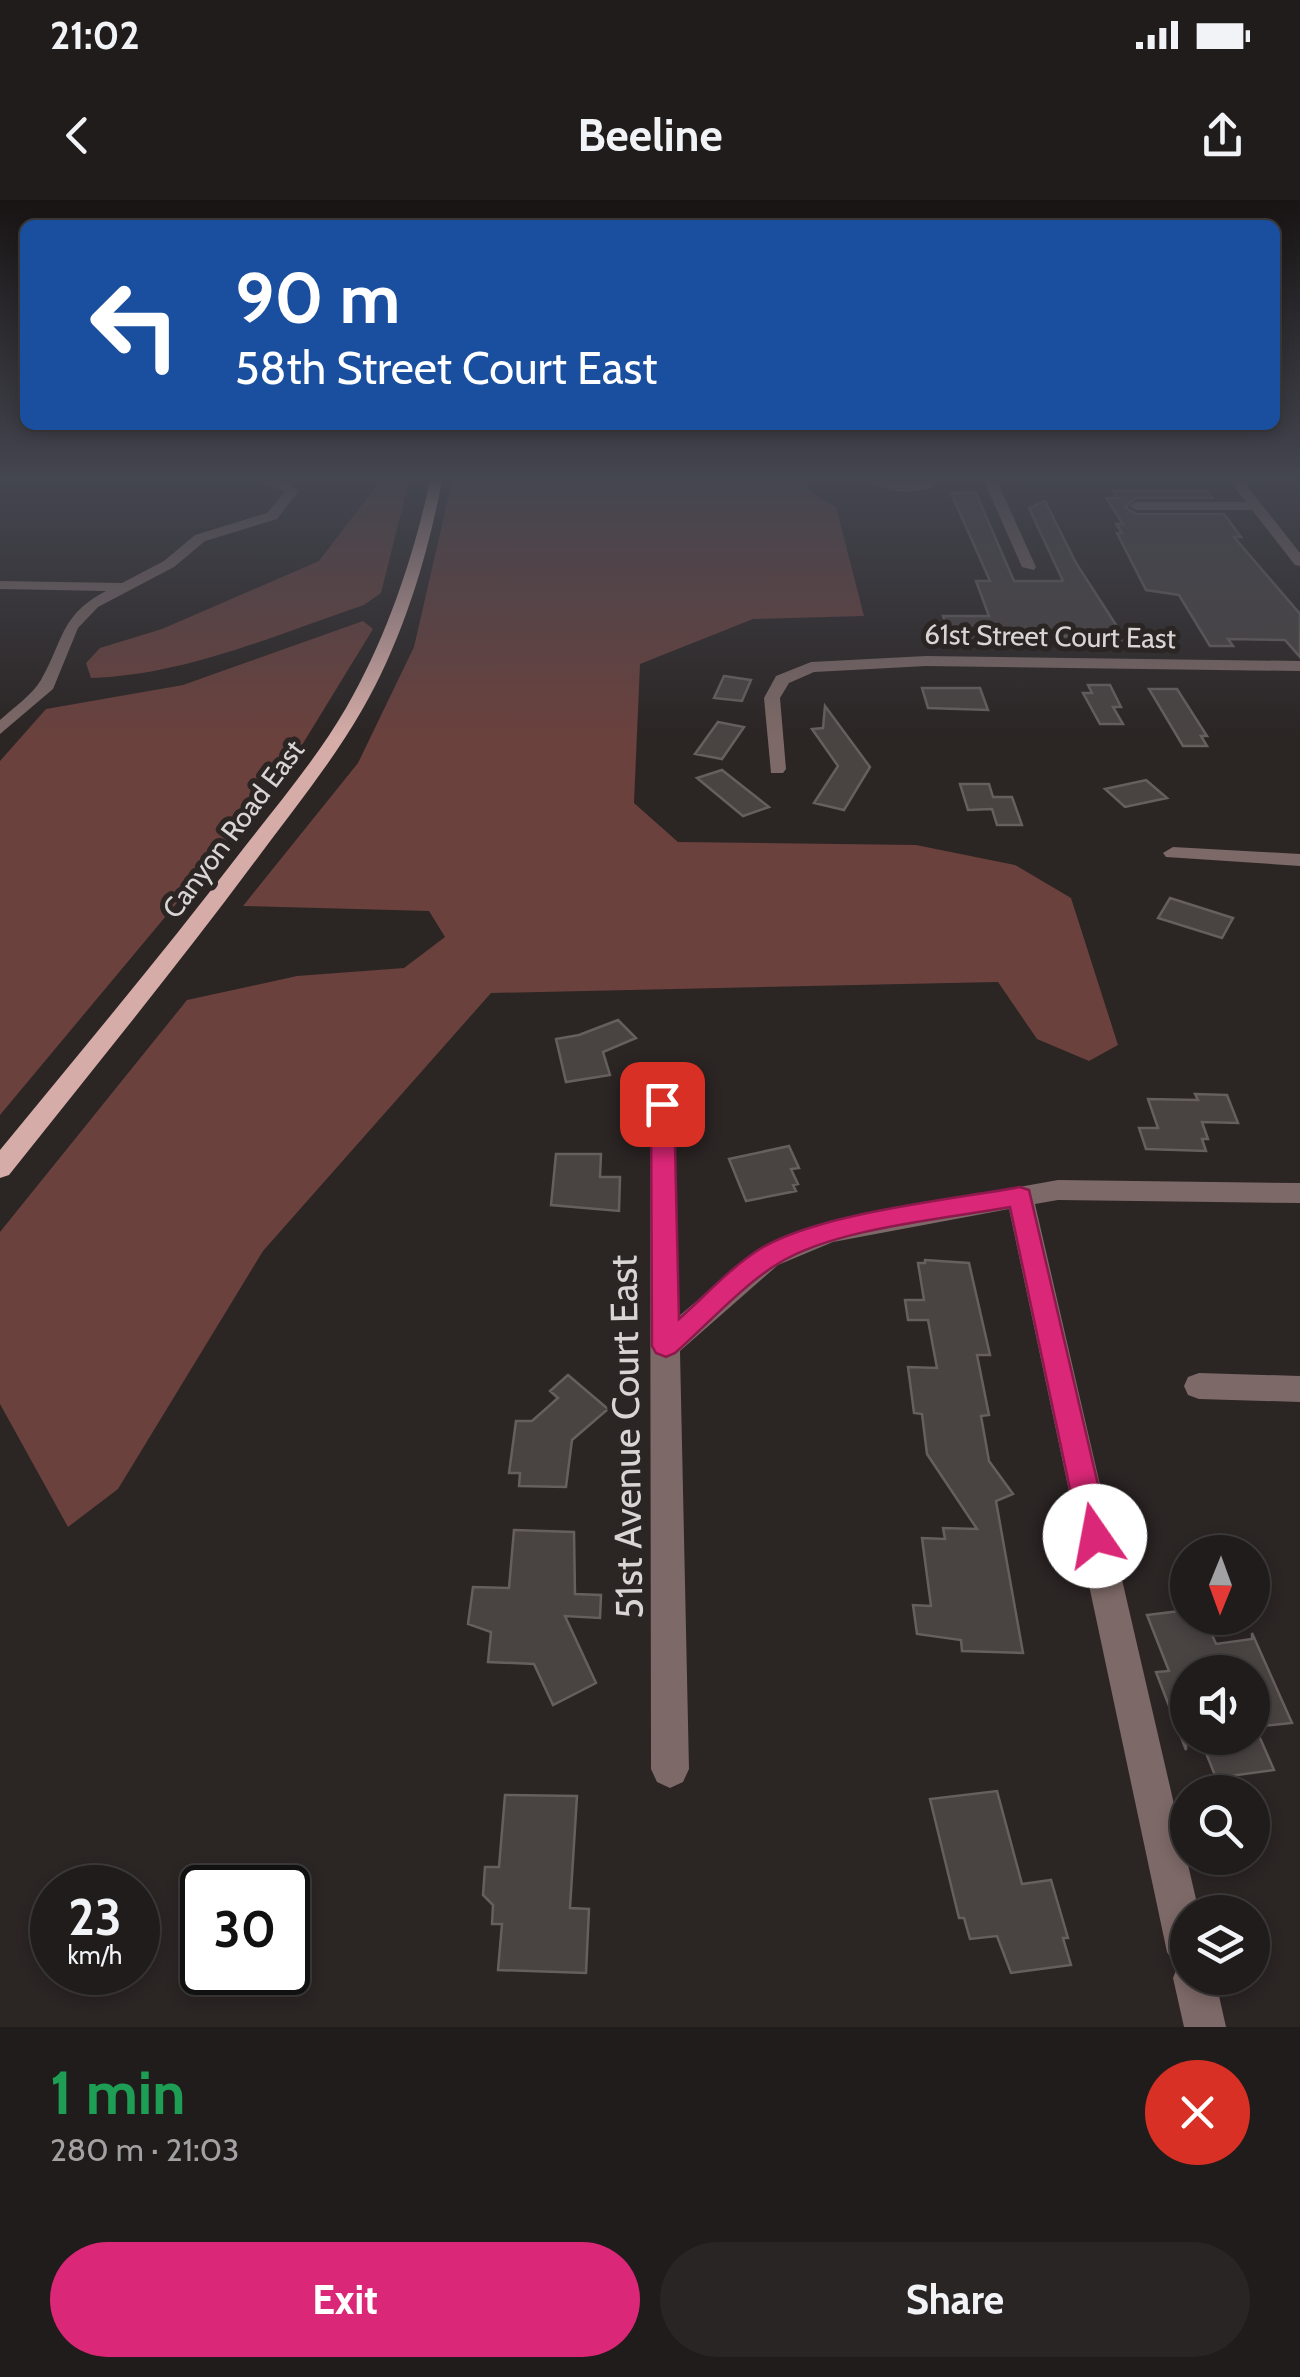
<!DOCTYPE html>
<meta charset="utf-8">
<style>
:root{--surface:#201c1b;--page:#282524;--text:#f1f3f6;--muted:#a2a1a3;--line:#3d3a3a;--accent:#db2777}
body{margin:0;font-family:Cabin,sans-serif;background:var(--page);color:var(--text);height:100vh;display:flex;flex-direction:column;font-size:38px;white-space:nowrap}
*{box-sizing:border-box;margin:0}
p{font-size:32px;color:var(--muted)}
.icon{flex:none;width:55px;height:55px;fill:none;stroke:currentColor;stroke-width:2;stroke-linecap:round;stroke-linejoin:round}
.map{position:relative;height:1827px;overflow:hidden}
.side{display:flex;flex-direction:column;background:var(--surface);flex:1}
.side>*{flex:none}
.top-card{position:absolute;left:20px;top:20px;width:1260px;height:210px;border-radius:15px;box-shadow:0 5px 15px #0003,0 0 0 2px var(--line);background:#1a4fa0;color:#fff;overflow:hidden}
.needle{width:65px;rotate:181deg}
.controls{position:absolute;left:1170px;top:1335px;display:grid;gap:20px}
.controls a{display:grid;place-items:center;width:100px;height:100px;border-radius:50%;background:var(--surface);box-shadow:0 5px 15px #0003,0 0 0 2px var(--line);font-size:50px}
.speed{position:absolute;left:30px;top:1665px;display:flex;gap:20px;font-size:50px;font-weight:700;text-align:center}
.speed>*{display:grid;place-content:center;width:130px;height:130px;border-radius:50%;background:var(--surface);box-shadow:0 5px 15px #0003,0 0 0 2px var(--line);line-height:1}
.speed small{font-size:25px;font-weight:400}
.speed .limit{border:5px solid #111;border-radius:15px;background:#fff;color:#111}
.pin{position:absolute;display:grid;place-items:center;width:85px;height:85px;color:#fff;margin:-42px;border-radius:20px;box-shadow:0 5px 15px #0006}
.me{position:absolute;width:110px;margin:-55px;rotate:348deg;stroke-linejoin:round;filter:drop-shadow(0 0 8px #0008)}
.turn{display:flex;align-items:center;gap:35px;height:210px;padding:0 50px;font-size:45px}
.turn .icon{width:130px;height:130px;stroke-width:2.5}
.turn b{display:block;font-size:70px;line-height:85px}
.round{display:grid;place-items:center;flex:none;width:105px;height:105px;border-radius:52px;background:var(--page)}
.overview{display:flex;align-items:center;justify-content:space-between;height:170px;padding:0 50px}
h1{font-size:60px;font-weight:700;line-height:75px;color:#1e9e55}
.primary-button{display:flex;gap:20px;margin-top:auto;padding:20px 50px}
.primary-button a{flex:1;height:115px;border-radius:60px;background:var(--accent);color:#fff;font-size:40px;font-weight:700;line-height:115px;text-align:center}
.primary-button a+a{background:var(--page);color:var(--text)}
.status{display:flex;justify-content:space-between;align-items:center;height:70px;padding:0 50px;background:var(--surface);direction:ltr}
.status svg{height:28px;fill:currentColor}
header{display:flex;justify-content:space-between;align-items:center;height:130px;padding:0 50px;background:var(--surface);font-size:45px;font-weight:700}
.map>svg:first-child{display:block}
</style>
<div class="status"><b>21:02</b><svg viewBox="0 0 49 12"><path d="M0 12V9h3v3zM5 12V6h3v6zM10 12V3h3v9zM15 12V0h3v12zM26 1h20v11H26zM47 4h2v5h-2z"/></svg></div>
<header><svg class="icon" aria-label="back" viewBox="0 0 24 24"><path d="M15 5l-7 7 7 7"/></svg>Beeline<svg class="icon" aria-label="share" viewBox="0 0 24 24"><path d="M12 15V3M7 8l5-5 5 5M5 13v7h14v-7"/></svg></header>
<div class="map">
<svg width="1300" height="1827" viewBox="0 0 1300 1827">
<rect width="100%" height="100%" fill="#2b2524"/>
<path fill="#6a413d" d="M380 281H409L381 393 364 405C275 435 186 475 91 478L86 463 100 448 162 429 319 361Z
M452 281H793L836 307 864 416 753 419 640 464 634 603 678 642 916 645 1015 665 1071 698 1118 845 1089 861 1037 839 998 782 491 793 263 1051 118 1289 68 1327 0 1204V1032L187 800 297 776 404 768 445 737 429 711 243 706 358 563 414 447Z
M363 421 373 429 302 545 191 686 0 915V561L46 509 183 485Z"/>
<path fill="#494342" stroke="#665f5e" stroke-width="2.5" d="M1113 291H1207L1212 298H1136L1125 307 1136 314H1224L1241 337H1234L1300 414V457L1285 440 1228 439 1233 446H1210L1179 395 1146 390 1117 333H1122L1116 324H1123L1106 298H1118Z
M951 293H976L1014 381H1063L1029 308 1045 301 1076 363 1129 445H1100L1096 437 1042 436 1034 438 1035 441 954 443 943 416H989L976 381H990Z
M724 476 751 480 742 501 714 498Z
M1088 485H1110L1121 507H1113L1123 524H1100L1083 493H1092Z
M922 488H980L988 510 928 508Z
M1149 489H1177L1207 536H1201L1207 546H1183Z
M825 506 870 567 844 610 814 603 838 566 812 529 823 528Z
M718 522 744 527 722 559 695 554Z
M722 570 769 607 743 616 697 578Z
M1146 580 1167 598 1125 607 1105 589Z
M960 584H989L993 597H1012L1022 625H997L992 609 968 610Z
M1170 698 1233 718 1222 738 1158 718Z
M618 820 636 838 603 852 610 875 566 882 556 839 579 835Z
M1195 894 1227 895 1238 923 1202 922 1208 939H1202L1206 951 1146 949 1139 928H1158L1148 899 1198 900Z
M789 946 799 968 791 969 798 984 793 985 796 991 746 1001 729 959Z
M556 954H601L600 977H620L619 1011 551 1005Z
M925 1060 969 1063 990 1155H977L989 1215 981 1216 989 1261 1013 1294 996 1301 1023 1453 962 1451 961 1440 917 1434 913 1405 931 1406 922 1338 945 1339 943 1328 977 1329 927 1254 922 1214 914 1213 908 1167 937 1168 928 1120H908L905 1100H924L918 1063H925Z
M568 1175 608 1209 572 1240 566 1287 519 1286 520 1273H509L516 1221H532L558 1198 550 1191Z
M514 1330 574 1332 575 1394 601 1395 600 1418 565 1416 596 1483 553 1505 534 1464 488 1462 491 1432 468 1424 473 1387 509 1388Z
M1188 1410V1418H1205L1216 1444 1252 1439V1433L1292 1523 1252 1527V1472H1188L1186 1550 1156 1472 1169 1471 1147 1415Z
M1200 1538H1260L1274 1570 1216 1578Z
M997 1591 1022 1684 1051 1680 1068 1738H1063L1071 1765 1011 1773 997 1736 970 1739 964 1718H959L930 1599Z
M505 1595 577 1596 570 1708 589 1709 586 1773 498 1770 502 1724H492L493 1705 483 1695 485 1667H499Z"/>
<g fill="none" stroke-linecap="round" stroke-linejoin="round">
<path fill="#7d6967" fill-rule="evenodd" d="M260 281H280L299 290 277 319 205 341 174 367 98 407 78 428 53 489 0 534V520C13 508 32 495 41 480 64 440 60 415 106 391L0 389V381L122 383 164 361 195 335 267 313 285 292Z
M870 281H934V286C917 295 886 293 870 281Z
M984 281H997L1036 367 1034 370 1022 367Z
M1230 281H1243L1300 353V366L1295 365 1252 310H1136L1129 306 1136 302H1246Z
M926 456 1300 461V471L926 466 814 472 789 483 780 498 786 569 783 573H771L764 498 776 476 811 462Z
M1173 647 1300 654V666L1166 657 1163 653Z
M662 895 674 904 679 1116 758 1049 829 1021 1058 980 1300 983V1003L1058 1000 1035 1004 1199 1712H1188V1778H1215L1226 1827H1184L1173 1778 1177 1768 1167 1752 1009 1009 833 1042 778 1065 680 1151 689 1569 683 1582 670 1588 657 1582 651 1569 650 904Z
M1199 1173 1300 1176V1202L1199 1199 1188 1195 1184 1186 1188 1177Z"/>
<path fill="#d5aca7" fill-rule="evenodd" d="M430 281H442C427 359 402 441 362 510 331 564 290 614 253 664 174 770 91 872 9 975L0 978V950C82 850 165 751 243 649 278 604 317 558 346 508 386 439 413 359 430 281Z"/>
</g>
<linearGradient id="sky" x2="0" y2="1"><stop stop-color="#181414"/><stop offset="0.52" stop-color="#444650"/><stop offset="1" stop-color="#444650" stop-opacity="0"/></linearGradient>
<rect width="1300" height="537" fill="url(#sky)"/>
<path fill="#db2777" stroke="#8e194d" stroke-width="2.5" d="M662 896 674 904 679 1119C705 1096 731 1067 760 1049 819 1013 949 1000 1020 987L1029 990 1110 1336 1106 1346 1095 1350 1084 1346 1080 1336 1010 1007C944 1019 836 1028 779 1063 744 1084 707 1125 675 1153L666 1157 656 1153 652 1146 651 904Z"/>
<g text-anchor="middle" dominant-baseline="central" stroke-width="10" stroke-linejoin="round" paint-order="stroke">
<g font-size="28" fill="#d9d5d4" stroke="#2b2524">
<text transform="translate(1050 436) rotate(1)">61st Street Court East</text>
<text transform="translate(233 629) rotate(-53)">Canyon Road East</text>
</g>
<g font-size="38" fill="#d9d5d4" stroke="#2b2524">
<text transform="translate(626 1237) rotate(-91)">51st Avenue Court East</text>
</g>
</g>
</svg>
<div class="controls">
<a><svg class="needle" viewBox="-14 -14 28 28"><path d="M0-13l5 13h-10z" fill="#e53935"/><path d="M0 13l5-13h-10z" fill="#a2a1a3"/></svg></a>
<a><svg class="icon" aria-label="sound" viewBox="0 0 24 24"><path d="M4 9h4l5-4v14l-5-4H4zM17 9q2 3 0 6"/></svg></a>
<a><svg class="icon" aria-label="search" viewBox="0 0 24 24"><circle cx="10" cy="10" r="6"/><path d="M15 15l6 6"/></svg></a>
<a><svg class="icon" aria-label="layers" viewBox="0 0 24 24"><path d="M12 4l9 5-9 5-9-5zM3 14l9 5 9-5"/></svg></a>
</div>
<div class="speed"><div>23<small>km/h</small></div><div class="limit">30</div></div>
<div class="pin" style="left:662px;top:904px;background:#d93025"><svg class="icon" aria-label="arrive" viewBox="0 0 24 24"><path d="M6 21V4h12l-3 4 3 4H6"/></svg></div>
<svg class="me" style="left:1095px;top:1336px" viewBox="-20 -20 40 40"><circle r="19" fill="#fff"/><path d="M0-13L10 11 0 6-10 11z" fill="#db2777"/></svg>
<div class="top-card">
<div class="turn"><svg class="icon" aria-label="left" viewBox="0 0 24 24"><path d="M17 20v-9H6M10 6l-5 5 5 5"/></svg><div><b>90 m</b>58th Street Court East</div></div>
</div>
</div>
<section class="side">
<div class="overview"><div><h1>1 min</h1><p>280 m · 21:03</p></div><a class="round" style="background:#d93025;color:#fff"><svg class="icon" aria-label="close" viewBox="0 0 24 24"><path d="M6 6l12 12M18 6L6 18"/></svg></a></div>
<div class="primary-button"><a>Exit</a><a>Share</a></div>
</section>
